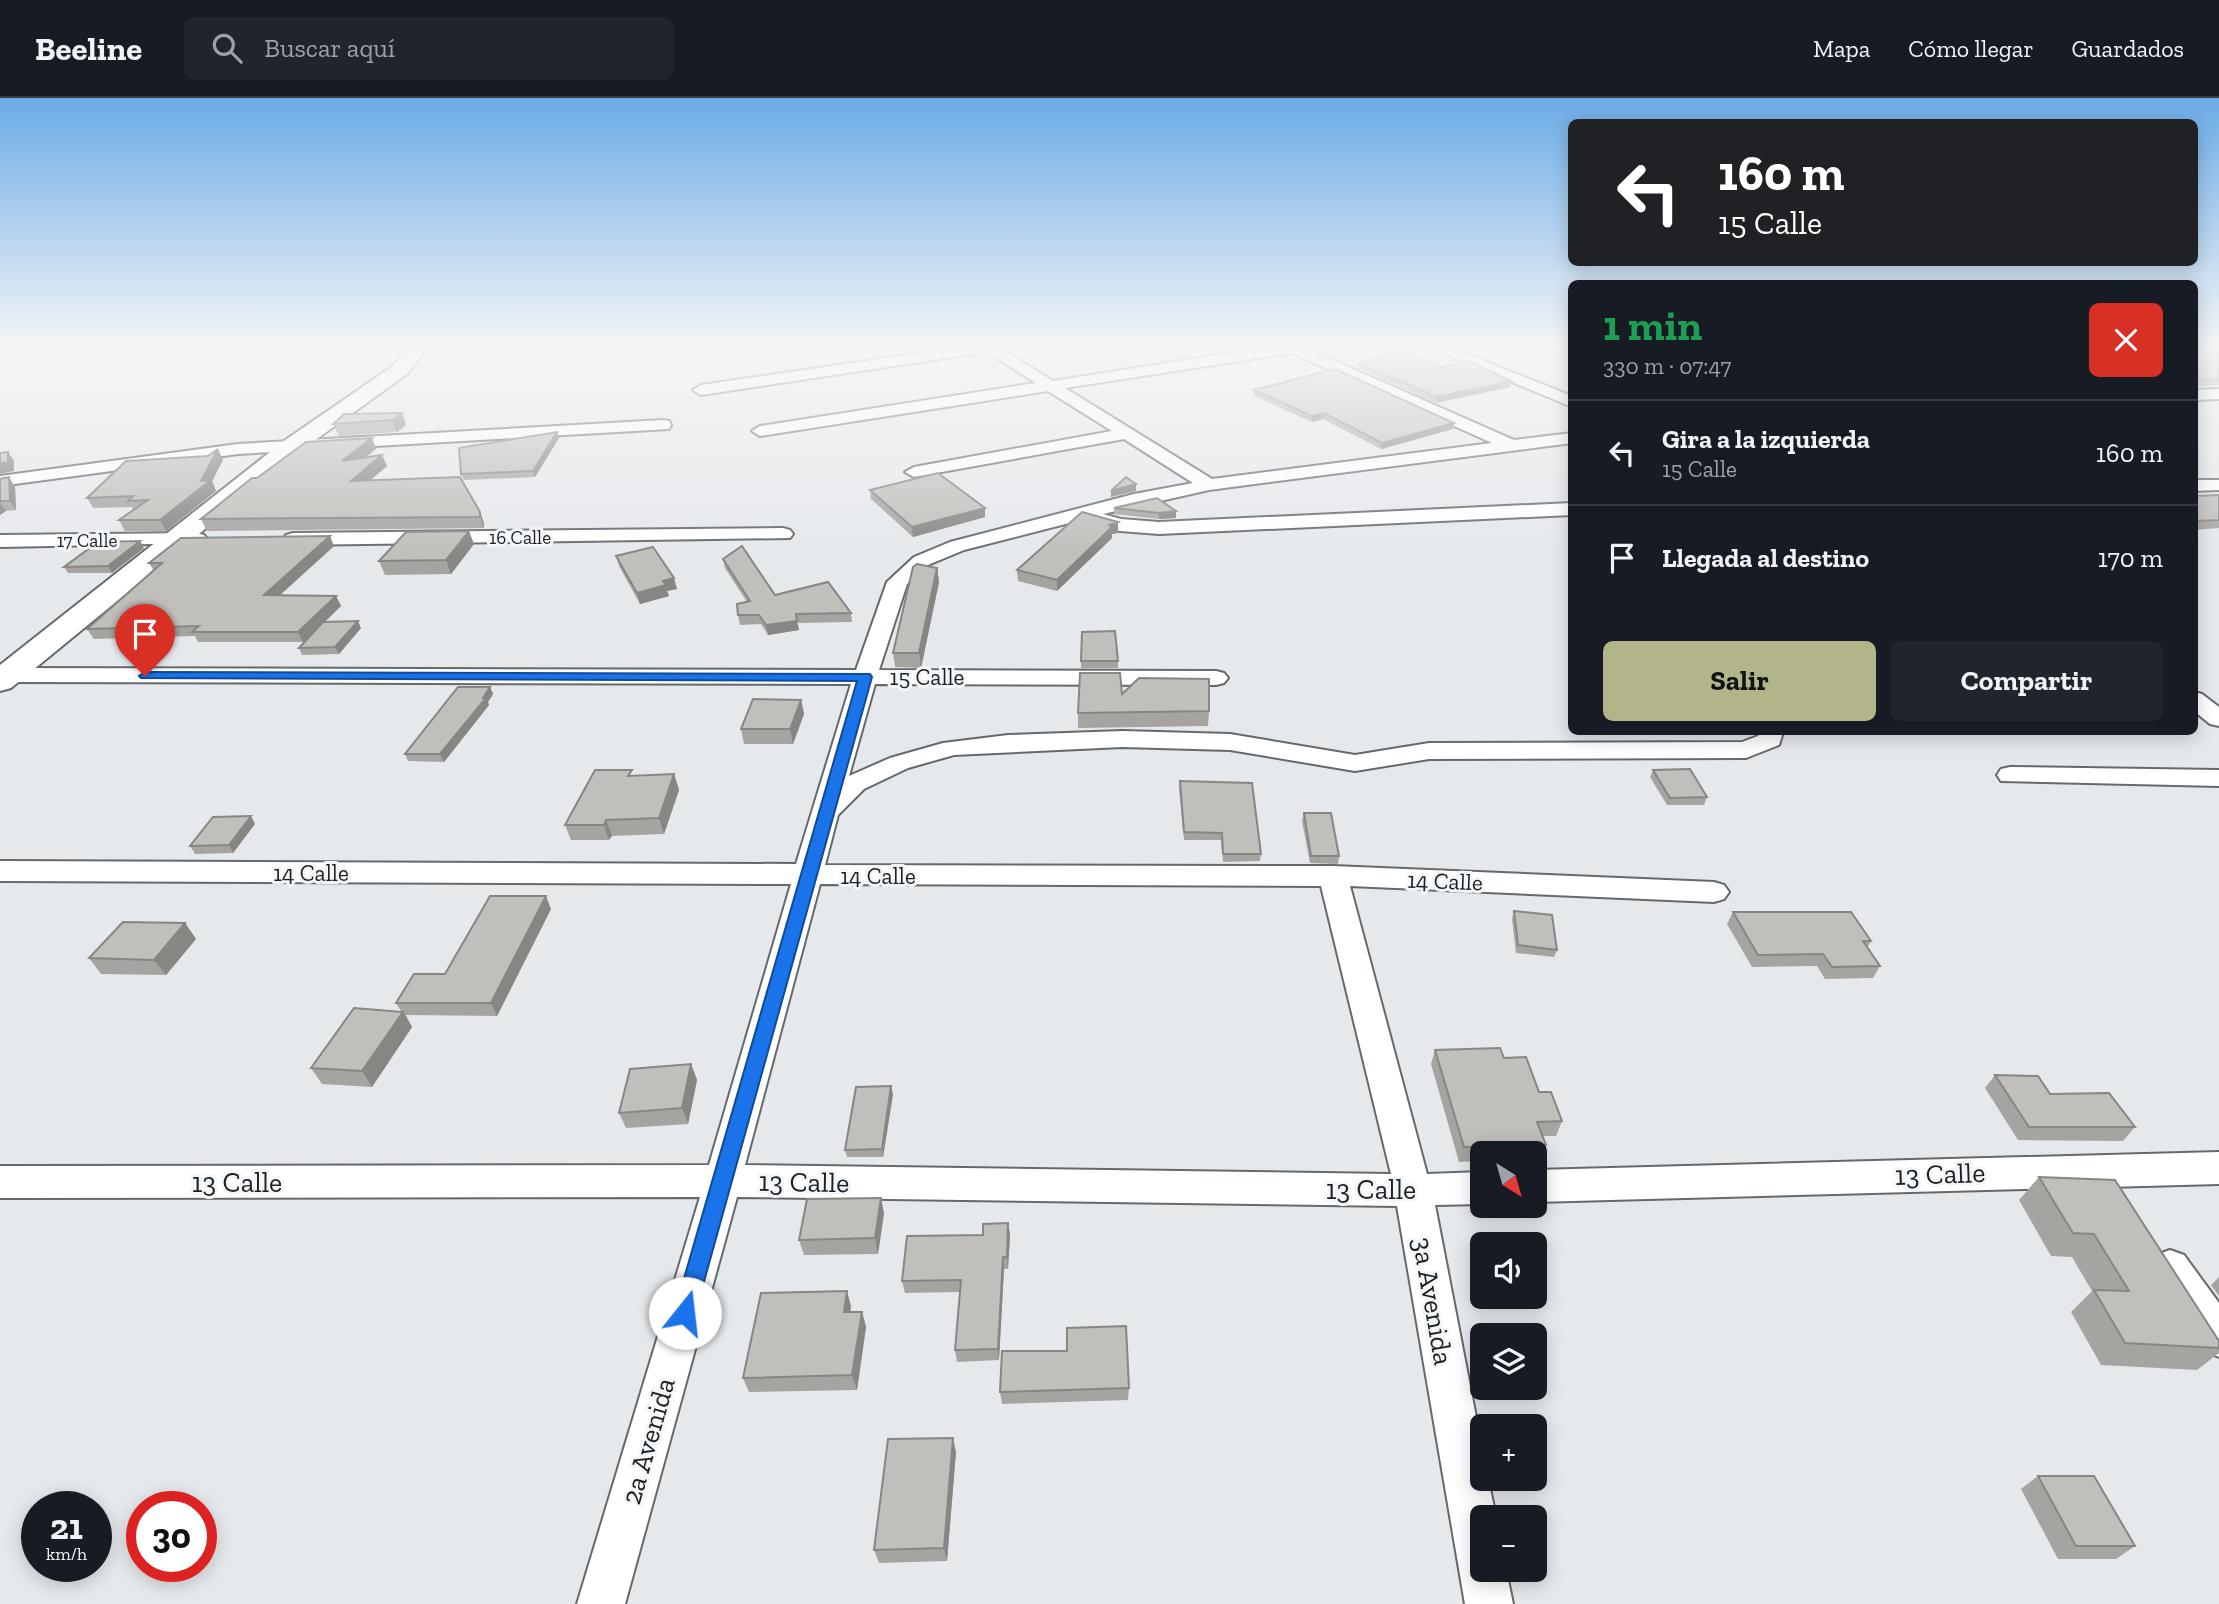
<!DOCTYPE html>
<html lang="es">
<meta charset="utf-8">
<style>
:root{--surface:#171b24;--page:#20242c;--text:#f1f3f6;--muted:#9ea1a6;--line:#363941;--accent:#b2b48a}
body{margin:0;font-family:"Zilla Slab",serif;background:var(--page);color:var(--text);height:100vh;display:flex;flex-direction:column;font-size:26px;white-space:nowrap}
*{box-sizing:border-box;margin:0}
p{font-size:23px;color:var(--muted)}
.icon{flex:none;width:38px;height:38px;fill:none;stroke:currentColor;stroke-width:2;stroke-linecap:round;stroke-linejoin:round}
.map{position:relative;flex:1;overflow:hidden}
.panel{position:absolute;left:1568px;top:182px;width:630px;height:455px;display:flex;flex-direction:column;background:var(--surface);border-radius:10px;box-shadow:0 4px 18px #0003}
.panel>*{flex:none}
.guide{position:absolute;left:1568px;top:21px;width:630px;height:147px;border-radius:10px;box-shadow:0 4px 18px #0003;background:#202124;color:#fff;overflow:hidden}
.needle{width:46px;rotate:143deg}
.fabs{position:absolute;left:1470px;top:1043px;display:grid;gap:14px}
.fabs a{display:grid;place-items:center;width:77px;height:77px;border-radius:10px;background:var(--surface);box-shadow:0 4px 18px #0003;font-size:35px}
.speed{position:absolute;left:21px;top:1393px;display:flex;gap:14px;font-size:35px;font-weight:700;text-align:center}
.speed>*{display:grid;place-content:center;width:91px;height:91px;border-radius:50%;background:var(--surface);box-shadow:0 4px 18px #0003;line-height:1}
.speed small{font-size:18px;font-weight:400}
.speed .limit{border:10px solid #d22;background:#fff;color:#111}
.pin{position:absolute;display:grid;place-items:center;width:60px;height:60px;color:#fff;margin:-72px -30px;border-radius:50% 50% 50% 0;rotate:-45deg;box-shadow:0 0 7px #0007}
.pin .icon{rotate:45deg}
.me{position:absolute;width:77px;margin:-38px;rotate:16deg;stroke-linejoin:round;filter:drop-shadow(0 0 5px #0008)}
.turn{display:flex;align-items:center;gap:24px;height:147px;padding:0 35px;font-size:32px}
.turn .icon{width:91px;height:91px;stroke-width:2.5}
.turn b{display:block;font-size:49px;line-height:60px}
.round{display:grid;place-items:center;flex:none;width:74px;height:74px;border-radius:10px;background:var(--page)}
.head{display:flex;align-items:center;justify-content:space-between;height:119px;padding:0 35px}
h1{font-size:42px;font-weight:700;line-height:52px;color:#1e9e55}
.button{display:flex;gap:14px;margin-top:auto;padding:14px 35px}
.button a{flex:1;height:80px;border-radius:10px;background:var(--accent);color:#111;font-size:28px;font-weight:700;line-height:80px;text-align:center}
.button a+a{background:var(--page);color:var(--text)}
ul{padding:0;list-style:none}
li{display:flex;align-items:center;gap:21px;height:105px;padding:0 35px;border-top:2px solid var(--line)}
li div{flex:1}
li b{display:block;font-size:26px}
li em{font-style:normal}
header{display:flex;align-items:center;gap:42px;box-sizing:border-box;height:98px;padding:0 35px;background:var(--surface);border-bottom:2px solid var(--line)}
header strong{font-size:33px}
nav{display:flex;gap:38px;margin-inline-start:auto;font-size:24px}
.search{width:490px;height:63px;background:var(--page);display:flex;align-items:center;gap:18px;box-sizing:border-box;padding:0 24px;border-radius:10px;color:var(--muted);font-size:26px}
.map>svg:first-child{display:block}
</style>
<header>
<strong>Beeline</strong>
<div class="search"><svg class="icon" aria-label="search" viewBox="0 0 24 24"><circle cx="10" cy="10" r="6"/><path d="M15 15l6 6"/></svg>Buscar aquí</div>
<nav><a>Mapa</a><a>Cómo llegar</a><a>Guardados</a></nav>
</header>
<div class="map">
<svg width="2219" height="1506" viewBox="0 0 2219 1506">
<rect width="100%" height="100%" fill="#e6e9ec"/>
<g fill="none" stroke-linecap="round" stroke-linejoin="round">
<g stroke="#66696c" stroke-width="4">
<path id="minor" d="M976 247H1013L1003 252 1053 283 1282 247H1320L1310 252 1514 342 1572 335V345L1209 392 1103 416 1121 421 1159 424 1572 405V417L1159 436 1120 433 1081 422 964 452 928 467 907 486 879 572 1216 573 1224 575 1228 580 1224 585 1216 587 875 586 849 678 890 660 943 645 1008 637 1122 633 1230 636 1355 657 1429 645 1742 644 1758 638 1759 634H1783L1779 647 1746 660 1429 661 1355 673 1230 652 1122 649 954 657 908 670 864 691 838 717 825 767 1333 768 1714 784 1724 787 1729 794 1724 801 1714 804 1350 788 1427 1076 1482 1074V1106L1435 1107 1482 1350V1381H1488L1496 1419H1482V1472H1506L1513 1506H1465L1397 1108 737 1099 625 1506H577L700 1099 0 1100V1068L709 1067 791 786 0 783V763L796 766 851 586 0 584V570L856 572 887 484 914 459 950 444 1134 396 1193 385 1124 341 914 379 905 374 914 369 1112 333 1048 293 760 338 752 333 760 328 1036 285 987 254 701 297 693 292 701 287ZM1292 255 1492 345 1212 381 1065 290ZM820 786 1321 788 1391 1076 745 1067Z
M1424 247H1444L1572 298V309Z
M2219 291V301L2194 302V292Z
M663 322 669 323 671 327 669 331 238 356 0 388V378L238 346Z
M2194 382H2219V392L2194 393Z
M783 430 790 432 793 436 790 440 293 447 286 445 283 441 286 437 293 435Z
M197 435 204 437 207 441 204 445 0 449V437Z
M2194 594 2202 596 2219 609V628L2210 626 2194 613Z
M2010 669 2219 672V688L2001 683 1997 677 2001 671Z
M2219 1054V1086L1535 1104V1072Z
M2170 1152 2184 1157 2219 1205V1259L2205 1253 2156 1183 2150 1170 2156 1157Z"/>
</g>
<g stroke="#66696c" stroke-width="4">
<path id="secondary" d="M409 247H429L407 276 300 353 11 590 0 593V567L284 343 393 268Z"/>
</g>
<use href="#minor" fill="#fff" fill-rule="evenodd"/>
<use href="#secondary" fill="#fff" fill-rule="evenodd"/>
</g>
<path fill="#a6a4a1" d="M2194 247H2219V287L2194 288Z
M1359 265 1442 269 1511 283 1510 289 1436 305 1358 270Z
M1254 292 1454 325 1453 331 1381 351 1323 321 1312 324 1254 298Z
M402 315 406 327 397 334 339 338 333 326Z
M559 340 535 379 464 382 461 376Z
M376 351 365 360 382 357 387 368 369 383 480 414 484 425V430L207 433 201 421 257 380Z
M223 362 212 383 216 393 166 433H125L119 422 133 412 132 409 93 410 87 400Z
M0 381 15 389 16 412 6 413 0 417Z
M870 392 985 410V419L913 439 871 401Z
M2219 397V430L2194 432V398Z
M1114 410 1176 413V420L1159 421 1114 416Z
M1118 424V435L1112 436V440L1057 493 1018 483 1017 472Z
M474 446 451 476 385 477 379 463Z
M334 448 280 497 336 498 341 508 325 524 361 530 339 556 302 557 299 550 303 544H198L195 538 94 541 87 531 154 473 149 465Z
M144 450 112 475H68L64 469Z
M616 458 677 491 667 493 669 498 640 506 619 468Z
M723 461 775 497 851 515 852 524 797 525 799 532 768 537 761 526 740 527 738 517 747 504 725 470Z
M937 470 939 484 921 570 895 569 893 555Z
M1081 563H1118V570H1081Z
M490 589 493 596 488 604 489 607 444 664 408 663 405 656Z
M1122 596 1209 613 1208 628 1078 630V615Z
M801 602 804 616 793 646H744L741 631Z
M1653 672 1707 699 1704 707H1667L1650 679Z
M674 676 679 692 664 736 612 738 609 742H571L565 727 633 678Z
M1180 683 1261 756 1260 763 1223 764 1221 742H1184L1179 691Z
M1304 715 1339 758 1338 766 1310 765 1302 723Z
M255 726 233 755 195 756 190 748Z
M551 811 497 918 406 917 412 929 372 989 322 986 311 970 401 913 396 905Z
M1514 813 1557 852 1554 859 1516 855 1512 821Z
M1733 814 1871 843 1867 850 1880 868 1873 880 1825 881 1817 868 1752 869 1727 826Z
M185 825 196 841 166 877 101 876 89 860Z
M1435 952 1504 960 1539 994 1562 1023 1556 1038H1543L1546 1047 1540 1062H1535V1055H1482V1063L1459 1064 1431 966Z
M691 966 697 982 688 1026 626 1030 619 1015Z
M1995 977 2135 1029 2123 1043 2018 1042 1985 990Z
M893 996 883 1059H847L845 1052Z
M2039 1079 2219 1243V1255L2197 1272 2101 1267 2071 1214 2092 1193 2072 1159 2051 1158 2019 1102Z
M884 1115 878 1156 804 1157 799 1142Z
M1008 1125 1010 1137 1008 1171H1004L999 1262 957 1264 955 1252 960 1194 905 1195 902 1183 983 1137Z
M2219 1179V1198L2211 1187Z
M851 1208 850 1214H862L866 1229 857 1292 749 1294 743 1280Z
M1129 1290 1128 1302 1002 1306 1000 1294Z
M956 1354 947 1463 879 1465 874 1452Z
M2038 1378 2135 1448 2116 1461H2058L2021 1391Z"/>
<path fill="#878683" d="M1511 283 1510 289 1436 305 1437 299Z
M402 315 406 327 397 334 392 322Z
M1324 315 1323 321 1312 324V318Z
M1454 325 1453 331 1381 351 1382 345Z
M557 334 559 340 535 379 533 373Z
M372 340 376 351 347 374 342 363Z
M218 351 223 362 212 383 216 393 166 433 160 422Z
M8 354 14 363V373L0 376V366Z
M382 357 387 368 355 395 351 383Z
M9 379 15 389 16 412 10 403Z
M1136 386V393L1111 399V393Z
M0 404 6 413 0 417Z
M985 410V419L913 439 912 429Z
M1176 413V420L1159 421V415Z
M480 414 484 425V430L480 419Z
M1118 424V435L1112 436V440L1057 493V482L1109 427Z
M469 433 474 446 451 476 446 462Z
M330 438 334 448 269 507 264 497Z
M140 443 144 450 112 475 108 468Z
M937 470 939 484 921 570 919 555Z
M674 480 677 491 667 493 669 498 640 506 637 495 663 483Z
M336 498 341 508 303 544 298 534Z
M358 523 361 530 339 556 335 549Z
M797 523 799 532 768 537 766 527Z
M490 589 493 596 488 604 489 607 444 664 440 656Z
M801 602 804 616 793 646 790 631Z
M674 676 679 692 664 736 659 720Z
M251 718 255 726 233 755 229 747Z
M606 722 612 738 609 742 604 727Z
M546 798 551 811 497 918 491 905Z
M185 825 196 841 166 877 154 862Z
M403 914 412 929 372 989 362 973Z
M691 966 697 982 688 1026 682 1010Z
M891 988 893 996 883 1059 882 1051Z
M881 1100 884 1115 878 1156 875 1140Z
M1008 1125 1010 1137 1008 1171 1007 1159Z
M1003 1159 1004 1171 999 1262 998 1251Z
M847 1193 851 1208 848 1229 844 1214Z
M862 1214 866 1229 857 1292 852 1277Z
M953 1340 956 1354 947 1463 944 1450Z"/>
<path fill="#c1bfbb" stroke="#878683" stroke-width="2" d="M2194 247H2219V281L2194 282Z
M1401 253 1442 269 1470 263 1511 283 1437 299 1359 265Z
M1335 271 1454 325 1382 345 1324 315 1312 318 1254 292Z
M402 315 392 322 333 326 344 316Z
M557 334 533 373 461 376 459 350Z
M372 340 342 363 382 357 351 383 460 379 480 414V419L201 421 252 380H257L306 344Z
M218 351 201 383 211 382 160 422H119L148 402 128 403 133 398 87 400 126 363 208 358Z
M8 354V364L0 366V355Z
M938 375 985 410 912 429 870 392Z
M9 379 10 403H0V381Z
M1126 379 1136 386 1111 393Z
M2219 397V422L2194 423V398Z
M1157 400 1176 413 1159 415 1114 410Z
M1082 414 1118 424 1109 427 1112 429 1057 482 1017 472Z
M469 433 446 462 379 463 406 434Z
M330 438 264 497 336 498 298 534H192L199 528 87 531 162 465H149L181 440Z
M140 443 108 468 64 469 98 444Z
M742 448 775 497 828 484 851 515 796 516 797 523 766 527 759 517H738L737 506 750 503 723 461Z
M653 449 674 480 663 483 666 487 637 495 616 458Z
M917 466 937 470 919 555H893L913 469Z
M358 523 335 549 299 550 323 524Z
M1115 533 1118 563H1081L1082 534Z
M1080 575H1120L1122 596 1139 580 1209 581V613L1078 615Z
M458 589H490L483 600H486L440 656H405Z
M753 601 801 602 790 631H741Z
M1690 671 1707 699 1670 700 1653 672Z
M595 672H632L628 678 674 676 659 720 606 722 604 727H565Z
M1180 683 1252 685 1261 756H1223L1222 735 1184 734Z
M1304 715H1331L1339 758H1311Z
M251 718 229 747 190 748 213 719Z
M490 798H546L491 905H396L414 876H445Z
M1514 813 1552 817 1557 852 1518 847Z
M1733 814H1851L1871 843H1863L1880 868 1832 869 1823 856 1758 857Z
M123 824 185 825 154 862 89 860Z
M354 910 403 914 362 973 311 970Z
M1500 950 1504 960 1526 959 1539 994H1551L1562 1023 1537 1024 1546 1047 1464 1049 1435 952Z
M691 966 682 1010 619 1015 630 971Z
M1995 977 2038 978 2050 996 2109 995 2135 1029H2029Z
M891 988 882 1051 845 1052 856 989Z
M2039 1079 2115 1082 2219 1243V1250L2125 1245 2094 1192 2129 1193 2094 1136 2073 1135Z
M881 1100 875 1140 799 1142 807 1101Z
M1008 1125 1007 1159H1003L998 1251 955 1252 961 1182 902 1183 907 1138 983 1137V1126Z
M847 1193 844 1214H862L852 1277 743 1280 761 1195Z
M1126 1228 1129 1290 1000 1294 1002 1253H1067V1230Z
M953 1340 944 1450 874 1452 888 1341Z
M2038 1378H2094L2135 1448H2076Z"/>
<linearGradient id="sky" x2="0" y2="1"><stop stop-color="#6babe6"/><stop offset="0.54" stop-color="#f4f5f6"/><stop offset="1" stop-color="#f4f5f6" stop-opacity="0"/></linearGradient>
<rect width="2219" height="458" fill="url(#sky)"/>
<path fill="#1a73e8" stroke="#114b97" stroke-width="2" d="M145 574 870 576 872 579 693 1223 685 1226 677 1223 674 1215 857 583 141 580 139 578Z"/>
<g text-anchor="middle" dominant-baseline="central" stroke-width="6" stroke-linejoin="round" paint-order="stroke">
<g font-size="19" fill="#1e1f20" stroke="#f3f7fa">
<text x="520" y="439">16 Calle</text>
<text x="87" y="442">17 Calle</text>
</g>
<g font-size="23" fill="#1e1f20" stroke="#f3f7fa">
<text x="927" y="579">15 Calle</text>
<text x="311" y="775">14 Calle</text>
<text x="878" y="778">14 Calle</text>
<text transform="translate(1445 783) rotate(2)">14 Calle</text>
</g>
<g font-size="28" fill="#1e1f20" stroke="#f3f7fa">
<text transform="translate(1940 1076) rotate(-2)">13 Calle</text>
<text x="237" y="1084">13 Calle</text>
<text transform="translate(804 1084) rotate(1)">13 Calle</text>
<text x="1371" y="1091">13 Calle</text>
<text transform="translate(1433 1203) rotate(80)">3a Avenida</text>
<text transform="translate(648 1343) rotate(-74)">2a Avenida</text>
</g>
</g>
</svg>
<div class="fabs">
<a><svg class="needle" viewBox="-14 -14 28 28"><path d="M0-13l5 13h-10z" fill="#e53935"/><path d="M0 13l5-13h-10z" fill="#9ea1a6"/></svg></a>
<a><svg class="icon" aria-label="sound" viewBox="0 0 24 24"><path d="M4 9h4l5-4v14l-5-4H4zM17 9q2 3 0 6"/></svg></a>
<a><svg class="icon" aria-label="layers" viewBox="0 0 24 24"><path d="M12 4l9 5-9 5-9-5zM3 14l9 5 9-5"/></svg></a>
<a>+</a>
<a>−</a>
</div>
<div class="speed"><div>21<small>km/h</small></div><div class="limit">30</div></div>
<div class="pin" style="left:145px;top:578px;background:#d93025"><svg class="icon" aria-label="arrive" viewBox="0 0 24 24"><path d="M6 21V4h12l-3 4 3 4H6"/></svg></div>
<svg class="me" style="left:685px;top:1215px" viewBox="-20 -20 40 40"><circle r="19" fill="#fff"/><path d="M0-13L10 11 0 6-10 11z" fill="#1a73e8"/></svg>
<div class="guide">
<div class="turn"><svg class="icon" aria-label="left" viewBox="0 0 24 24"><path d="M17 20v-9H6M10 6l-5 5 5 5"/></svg><div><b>160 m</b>15 Calle</div></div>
</div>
<section class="panel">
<div class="head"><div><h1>1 min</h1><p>330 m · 07:47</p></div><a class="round" style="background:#d93025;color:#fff"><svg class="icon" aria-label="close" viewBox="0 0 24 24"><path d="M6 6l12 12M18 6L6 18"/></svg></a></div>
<ul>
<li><svg class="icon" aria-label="left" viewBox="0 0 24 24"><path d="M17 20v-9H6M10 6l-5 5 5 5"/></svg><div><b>Gira a la izquierda</b><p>15 Calle</p></div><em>160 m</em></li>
<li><svg class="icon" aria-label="arrive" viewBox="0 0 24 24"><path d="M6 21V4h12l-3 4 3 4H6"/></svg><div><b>Llegada al destino</b></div><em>170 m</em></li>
</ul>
<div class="button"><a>Salir</a><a>Compartir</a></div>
</section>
</div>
